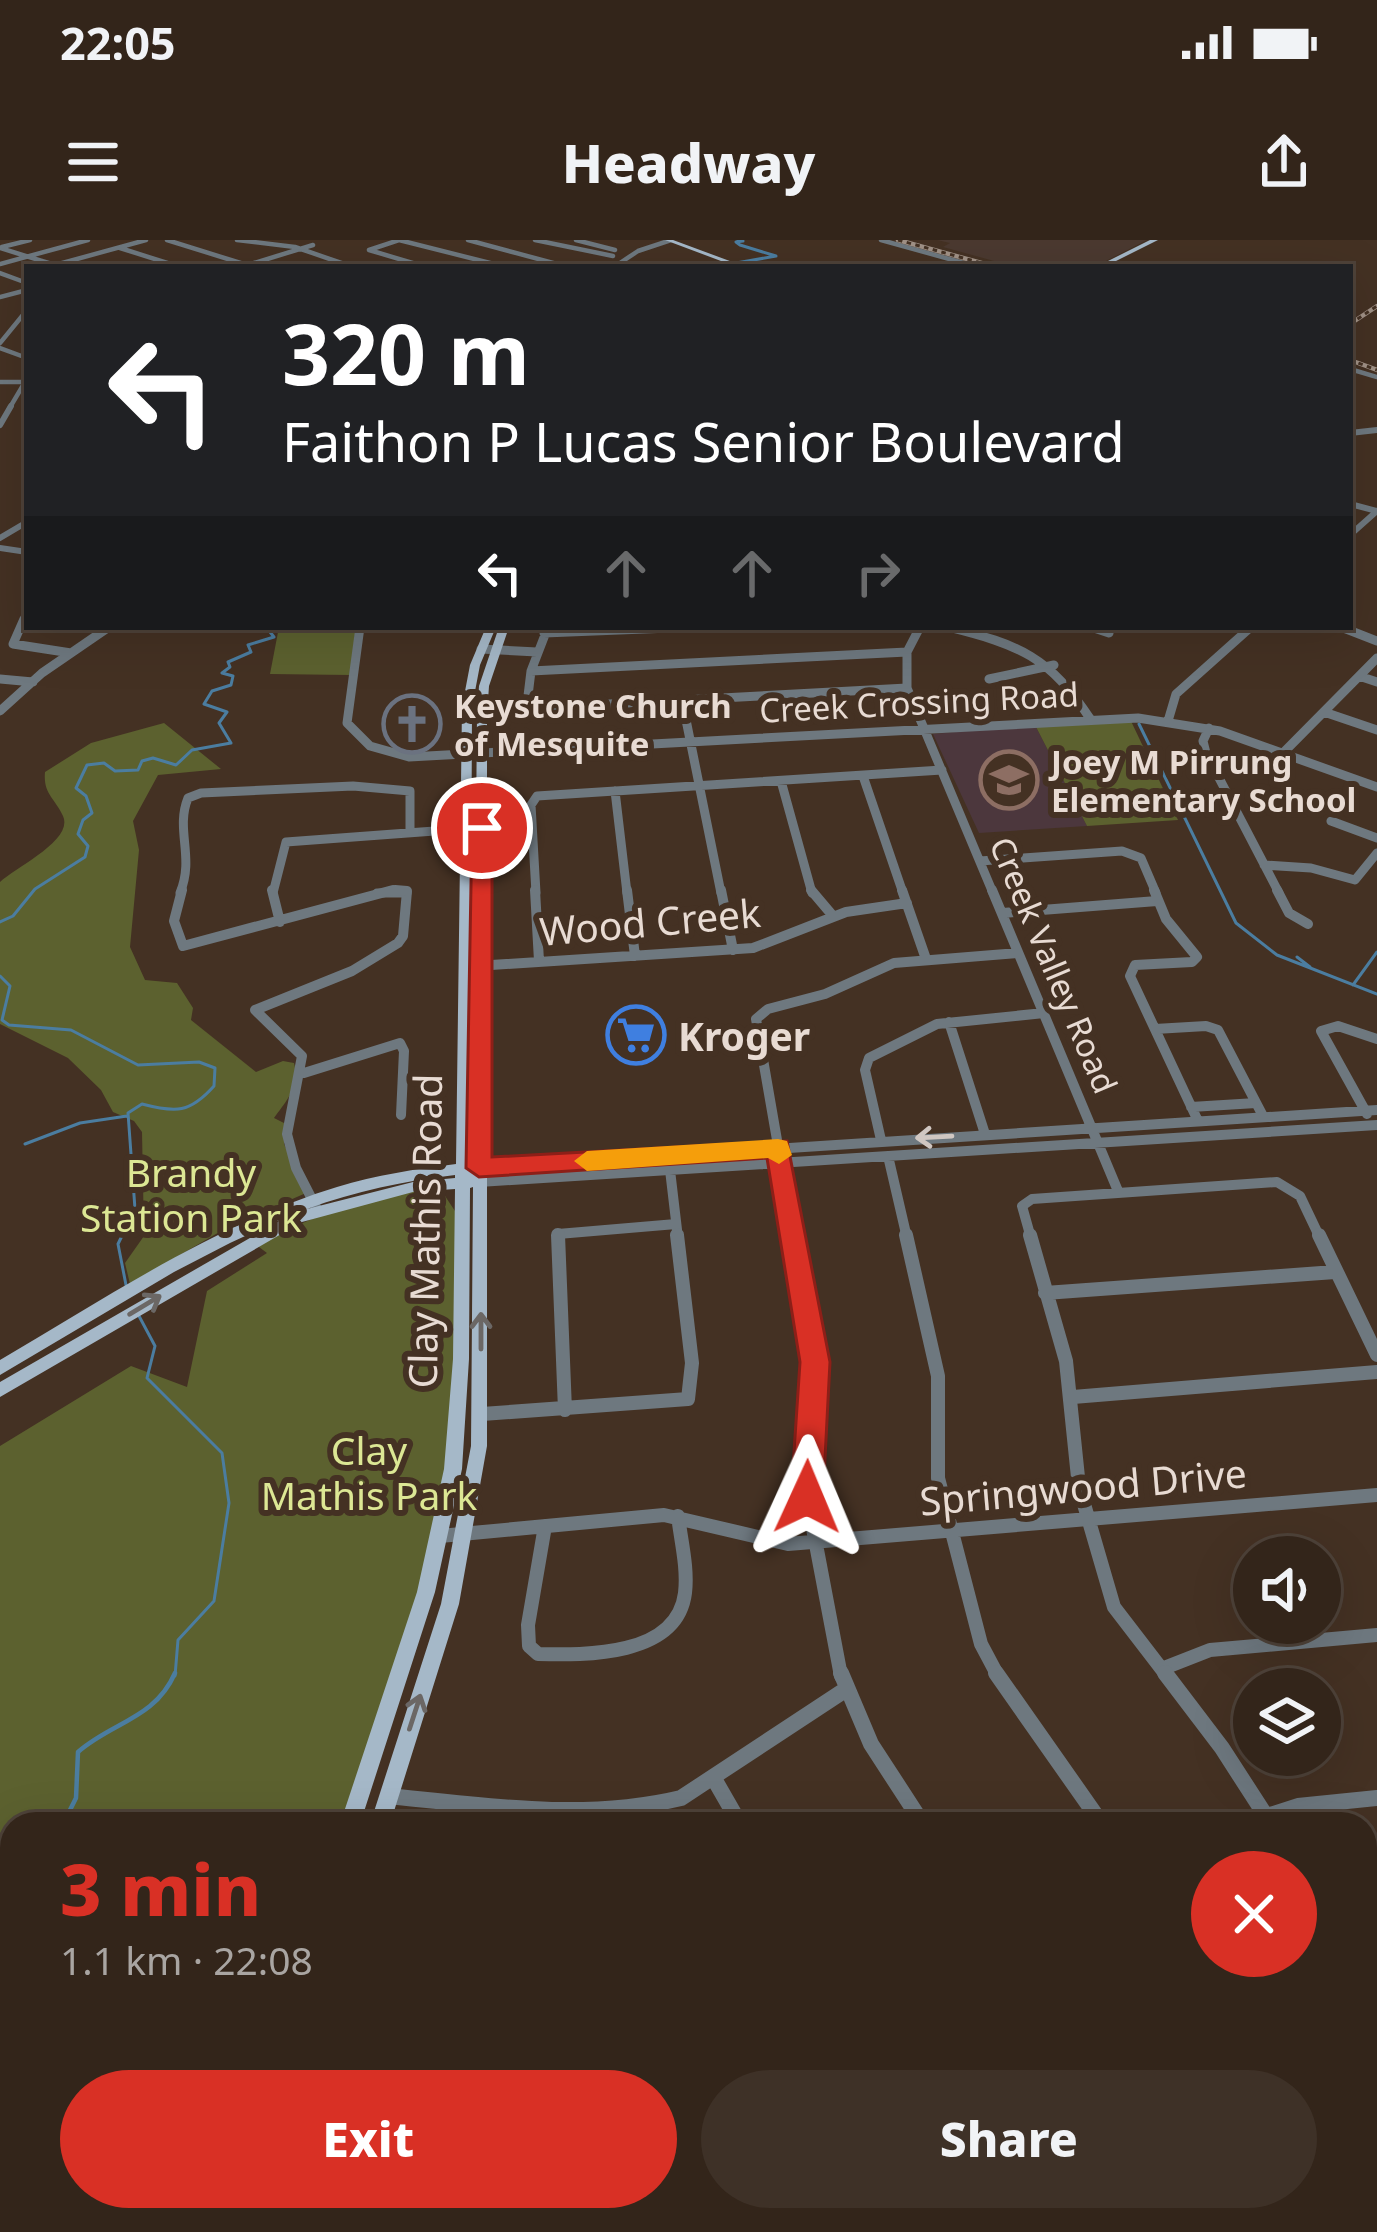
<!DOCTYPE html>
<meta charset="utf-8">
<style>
:root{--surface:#33251a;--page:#3e3127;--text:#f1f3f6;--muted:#a9a5a2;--line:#4e4239;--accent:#d93025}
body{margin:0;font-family:"Noto Sans",sans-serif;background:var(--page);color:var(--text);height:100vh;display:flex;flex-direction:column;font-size:45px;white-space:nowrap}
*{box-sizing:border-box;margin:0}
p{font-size:39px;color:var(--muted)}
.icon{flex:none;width:66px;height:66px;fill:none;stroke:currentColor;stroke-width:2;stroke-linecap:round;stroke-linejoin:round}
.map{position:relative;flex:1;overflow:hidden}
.side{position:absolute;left:0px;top:1572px;width:1377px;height:420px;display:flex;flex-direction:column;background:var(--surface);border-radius:36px 36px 0 0;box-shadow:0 12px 48px #0002,0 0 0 3px var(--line)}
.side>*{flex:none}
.top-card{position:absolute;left:24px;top:24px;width:1329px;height:366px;border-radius:0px;box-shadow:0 12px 48px #0002,0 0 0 3px var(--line);background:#202124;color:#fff;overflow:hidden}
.buttons{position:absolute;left:1233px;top:1296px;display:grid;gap:24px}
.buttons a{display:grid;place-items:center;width:108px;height:108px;border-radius:50%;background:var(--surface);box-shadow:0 12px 48px #0002,0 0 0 3px var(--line);font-size:60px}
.pin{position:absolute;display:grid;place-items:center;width:102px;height:102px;color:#fff;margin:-51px;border:6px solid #fff;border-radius:50%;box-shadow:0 3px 12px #0007}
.me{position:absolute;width:132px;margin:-66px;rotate:1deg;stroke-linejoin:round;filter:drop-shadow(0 0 9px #0008)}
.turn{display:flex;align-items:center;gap:42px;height:252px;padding:0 60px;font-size:54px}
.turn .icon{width:156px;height:156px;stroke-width:2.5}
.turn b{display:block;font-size:84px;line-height:102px}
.lanes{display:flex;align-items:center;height:114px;padding:0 60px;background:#0003;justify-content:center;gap:60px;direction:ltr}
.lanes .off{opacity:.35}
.round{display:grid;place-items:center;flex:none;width:126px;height:126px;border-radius:63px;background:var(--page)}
.overview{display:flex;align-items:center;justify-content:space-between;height:204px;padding:0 60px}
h1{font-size:72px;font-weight:800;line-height:90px;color:var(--accent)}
.action{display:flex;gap:24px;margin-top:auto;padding:24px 60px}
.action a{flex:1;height:138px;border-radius:72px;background:var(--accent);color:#fff;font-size:48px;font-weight:800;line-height:138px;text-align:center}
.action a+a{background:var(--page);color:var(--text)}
.status{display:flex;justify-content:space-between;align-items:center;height:84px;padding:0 60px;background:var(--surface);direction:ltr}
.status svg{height:33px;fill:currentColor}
header{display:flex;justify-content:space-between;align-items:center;height:156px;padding:0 60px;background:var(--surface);font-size:54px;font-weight:800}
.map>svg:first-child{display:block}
</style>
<div class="status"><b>22:05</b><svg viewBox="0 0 49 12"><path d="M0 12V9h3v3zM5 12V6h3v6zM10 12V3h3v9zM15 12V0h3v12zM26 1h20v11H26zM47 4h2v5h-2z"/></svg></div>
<header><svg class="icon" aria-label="menu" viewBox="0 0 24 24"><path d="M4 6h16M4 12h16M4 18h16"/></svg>Headway<svg class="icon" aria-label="share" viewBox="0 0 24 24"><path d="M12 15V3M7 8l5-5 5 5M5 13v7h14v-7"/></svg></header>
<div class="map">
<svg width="1377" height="1992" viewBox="0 0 1377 1992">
<rect width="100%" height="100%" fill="#443123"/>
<path fill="#4b3930" d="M937 0H1147L1094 27H1016L943 7 950 3Z"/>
<path fill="#4c373d" d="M1035 485 1087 586 979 593 933 494Z
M12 1757V1980H216L213 1992H0V1777Z"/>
<path fill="#5c612f" d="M279 387H356L350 435 270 434Z
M1130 479 1178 580 1087 586 1035 485Z
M164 483 221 529 158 535 133 581 139 610 130 707 145 740 177 743 193 768 191 780 256 832 283 821 294 823C300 847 287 860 274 878L284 883V904L306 953 228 987 130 1044 125 1023 144 996 142 892 134 881 113 872 101 850 68 818 0 784V642C16 627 74 600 63 576 55 558 43 554 45 532L91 503Z
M427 949 443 953 457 974 455 1142 439 1288 343 1584H12V1757L0 1777V1206L131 1126 187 1147 207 1051 267 1013 255 1004 339 967Z"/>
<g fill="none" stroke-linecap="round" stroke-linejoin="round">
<path stroke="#4b7da0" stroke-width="3" d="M714 27 776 16 740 5 736 2 743 1 738 0
M1139 484 1236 683 1277 715 1377 754
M0 682 13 676 35 649 85 617 88 606 78 594 83 580 92 573 86 556 76 548 87 525 104 523 115 531 138 530 142 521 153 518 176 525 192 510 231 503 219 483 227 472 204 464 212 451 231 445 233 436 222 433 230 427 228 422 251 412 248 405 274 397 266 387
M1297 717 1310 727
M0 736 10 746 2 780 9 785 71 790 138 825 199 822 215 828 214 846C190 873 176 873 142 864L128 873 135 969 118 1004 126 1045
M1353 745 1377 712
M25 904 80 883 127 876
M139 1076 155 1106 147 1138 222 1213 229 1263 214 1361 178 1400 175 1436"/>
<path stroke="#4b7da0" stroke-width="4.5" d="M63 1584 76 1558 78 1512C112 1482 155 1479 175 1433
M0 1616 12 1615"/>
<path stroke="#6e787f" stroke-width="4.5" d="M167 0 247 25
M237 0 295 7 353 27
M399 0 498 25
M399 0 369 10 426 27
M468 0 568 27
M535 0 613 16
M576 0 615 10
M881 0 978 27
M2 7 30 0
M0 8 55 25 146 0
M120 8 180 27
M0 24 88 0
M241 27 313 5
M614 27 638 11 671 0
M0 33 27 43
M0 57 27 50
M0 103 27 70
M0 108 27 118
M1350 129 1377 137
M0 142H25L9 169"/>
<path stroke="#6e787f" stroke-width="6" d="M0 185 11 166
M1350 193 1377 190
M1350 264 1377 271
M1350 295 1377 271
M0 298 27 282
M0 308 27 312
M22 382 27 372"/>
<path stroke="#6e787f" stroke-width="9" d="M24 379 13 404 71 413
M360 387 347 483 370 506 409 517 1138 478 1220 491 1377 547
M548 387 531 431 527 464 534 468 907 448
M920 387 907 412V448L993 653
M948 387C1020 405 1049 416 1091 480
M1091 387 1109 393
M1341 387 1377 401
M544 393 695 387
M481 409 537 412
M531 431 907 412
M1359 436 1377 442
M0 439 33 442
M989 439 1054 425
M682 460 721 653
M0 471 42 433 109 387
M1324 472 1377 490
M1168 481 1176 454 1251 387
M1209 488 1203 501 1206 513 1279 653
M1283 513 1377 418
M863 536 903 653
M781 541 812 653
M615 551 627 653
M1331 581 1377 598
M980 621 1122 611 1141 618 1156 653
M1264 625 1311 628 1355 640 1377 613
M180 653C195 617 175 590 188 558L201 553 353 546 410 551V591
M273 653 286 602 475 588
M377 653H407
M536 653 531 565 537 556 942 530"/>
<path stroke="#6e787f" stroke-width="10" d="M182 650 174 681 183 706 393 650
M272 650 280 682
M535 650 539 721
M627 650 635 716
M721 650 733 710
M811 650 833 676
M902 650 926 719
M992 650 1118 951
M1154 650 1166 679 1197 717 1192 722 1135 725 1130 736 1198 881
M1277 650 1289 673 1308 684
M1003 673 1157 661
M476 726 753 708 846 672 907 663
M949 782 985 894
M1155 789 1206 786 1218 790 1263 876
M304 833 400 803 404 811 401 875
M1191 867 1256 863
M1367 874 1321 791 1338 786 1377 799
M881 900 865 830 869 818 937 784 1044 773
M888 916 907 998
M479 928 1377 870
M670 930 678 998
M479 942 1377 885
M317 969 296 928 287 894 302 816 255 770 352 731 398 703 403 696 407 651 395 650
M558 998V994L676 984
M794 998 756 779 768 769 825 754 894 723 1018 713
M1031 998 1022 966 1032 959 1277 942 1300 956 1320 998"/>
<path stroke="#6e787f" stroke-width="14" d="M558 995 565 1170
M793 995 815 1122 807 1257 841 1436
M906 995 938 1136V1238L981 1404 998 1436
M1030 995 1066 1121 1079 1247 1114 1367 1167 1436
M1319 995 1377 1115
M1045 1053 1335 1032
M1073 1157 1377 1132
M482 1174 688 1159 692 1123 677 995
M545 1286 528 1385 529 1406 538 1414C585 1415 677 1417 685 1353 688 1328 681 1301 678 1276
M440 1296 664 1275 788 1304 1377 1255
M1164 1428 1210 1410 1377 1395"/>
<path stroke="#6e787f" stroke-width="16" d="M841 1433 871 1504 923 1584
M996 1433 1102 1584
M1165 1433 1222 1508 1271 1584
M713 1537 740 1584
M389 1556C486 1566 585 1581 681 1558L845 1450
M1267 1576 1298 1566 1377 1558
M1365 1768 1377 1796
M703 1980 704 1992
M892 1980 894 1992
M1080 1980 1083 1992
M1262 1992 1263 1980"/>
<path fill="#a5b8c8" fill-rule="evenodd" d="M665 0H673L746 27H737Z
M1150 0H1158L1104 27H1096Z
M486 387H496L480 425 472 467 470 923H473L477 475 479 446 499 387H509L489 446 487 475V1206L459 1364 390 1584H370L441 1364 471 1206 473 947 470 948 469 1119 462 1229 435 1352 360 1584H340L417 1352 444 1229 453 1119 455 949 413 952 302 982 0 1157V1142L288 976 230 1003 174 1032 0 1135V1120C109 1056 216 984 337 947 376 935 416 929 456 924L462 467 470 425ZM455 935V938L413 942 307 969C356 951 404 941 455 935Z
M213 1980H237L234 1992H210Z
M247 1980H271L269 1992H245Z"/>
<g stroke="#a09186" stroke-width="4.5">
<path id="rail" d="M898 0 996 27
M1350 84 1377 66
M1350 120 1377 130"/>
</g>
<use href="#rail" stroke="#443123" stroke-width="3" stroke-dasharray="4.5" stroke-linecap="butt"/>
</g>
<defs><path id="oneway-shaft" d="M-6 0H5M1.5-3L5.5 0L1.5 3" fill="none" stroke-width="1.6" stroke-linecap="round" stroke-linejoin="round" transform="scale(3)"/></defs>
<use stroke="#d0c7c2" href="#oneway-shaft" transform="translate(934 897) rotate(177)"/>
<g stroke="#6b6765">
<use href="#oneway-shaft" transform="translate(145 1065) rotate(-31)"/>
<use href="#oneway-shaft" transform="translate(481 1091) rotate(-90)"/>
<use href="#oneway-shaft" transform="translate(415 1472) rotate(-72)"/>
</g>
<path fill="#d93025" stroke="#8d1f18" stroke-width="3" d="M482 582 492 588V917L787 901 830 1122 823 1257 819 1267 807 1271 796 1267 791 1257 800 1122 767 918 479 937 466 928 472 588Z"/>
<path fill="#f59e0b" d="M778 899 787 901 792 915 779 924 768 918 587 931 574 921 587 911Z"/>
<defs>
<g id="church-ring" transform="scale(3)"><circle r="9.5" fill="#443123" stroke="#6b7280" stroke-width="1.5"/><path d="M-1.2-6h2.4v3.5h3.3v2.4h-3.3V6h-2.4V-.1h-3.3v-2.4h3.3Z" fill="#6b7280"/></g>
<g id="school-ring" transform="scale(3)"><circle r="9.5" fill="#443123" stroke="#8d6e63" stroke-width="1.5"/><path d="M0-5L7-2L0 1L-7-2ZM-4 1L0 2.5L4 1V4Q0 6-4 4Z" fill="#8d6e63"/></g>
<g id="supermarket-ring" transform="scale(3)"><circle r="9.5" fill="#443123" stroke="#3f7fe0" stroke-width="1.5"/><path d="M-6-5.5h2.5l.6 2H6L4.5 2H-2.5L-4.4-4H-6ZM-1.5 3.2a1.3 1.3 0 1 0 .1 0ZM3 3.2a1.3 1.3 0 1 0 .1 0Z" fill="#3f7fe0"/></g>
</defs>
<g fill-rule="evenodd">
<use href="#church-ring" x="412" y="484"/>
<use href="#school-ring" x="1009" y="540"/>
<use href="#supermarket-ring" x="636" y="795"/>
</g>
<g text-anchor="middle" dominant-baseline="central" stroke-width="12" stroke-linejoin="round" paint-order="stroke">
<g font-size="33" fill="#e8dbd3" stroke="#443123">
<text transform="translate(919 462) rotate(-3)">Creek Crossing Road</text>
<text transform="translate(1054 725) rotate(67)">Creek Valley Road</text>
</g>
<g font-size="33" font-weight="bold" fill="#e8dbd3" stroke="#443123" text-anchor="start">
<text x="454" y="465">Keystone Church<tspan x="454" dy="38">of Mesquite</tspan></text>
<text x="1051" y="521">Joey M Pirrung<tspan x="1051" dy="38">Elementary School</tspan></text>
</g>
<g font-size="39" fill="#e8dbd3" stroke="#443123">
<text transform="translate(650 681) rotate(-5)">Wood Creek</text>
<text transform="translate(424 991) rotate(-89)">Clay Mathis Road</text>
<text transform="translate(1083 1246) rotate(-5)">Springwood Drive</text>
</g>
<g font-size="39" font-weight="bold" fill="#e8dbd3" stroke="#443123" text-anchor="start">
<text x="678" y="795">Kroger</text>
</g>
<g font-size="39" fill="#dce794" stroke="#443123">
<text x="191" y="931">Brandy<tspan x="191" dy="45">Station Park</tspan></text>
<text x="369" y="1209">Clay<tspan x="369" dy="45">Mathis Park</tspan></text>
</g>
</g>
</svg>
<div class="buttons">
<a><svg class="icon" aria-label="sound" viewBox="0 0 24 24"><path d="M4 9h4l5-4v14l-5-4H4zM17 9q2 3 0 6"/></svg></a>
<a><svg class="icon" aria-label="layers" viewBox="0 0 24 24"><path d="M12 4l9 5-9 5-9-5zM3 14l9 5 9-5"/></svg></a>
</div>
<div class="pin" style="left:482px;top:588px;background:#d93025"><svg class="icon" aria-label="arrive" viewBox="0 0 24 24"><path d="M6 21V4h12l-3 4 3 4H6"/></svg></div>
<svg class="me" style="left:807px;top:1257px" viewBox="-20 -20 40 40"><path d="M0-17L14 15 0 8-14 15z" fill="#d93025" stroke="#fff" stroke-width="4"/></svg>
<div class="top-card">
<div class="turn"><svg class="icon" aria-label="left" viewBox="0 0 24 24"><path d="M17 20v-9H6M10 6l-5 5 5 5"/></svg><div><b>320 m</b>Faithon P Lucas Senior Boulevard</div></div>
<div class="lanes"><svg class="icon" aria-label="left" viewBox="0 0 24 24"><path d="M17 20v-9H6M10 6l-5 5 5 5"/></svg><svg class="icon off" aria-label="ahead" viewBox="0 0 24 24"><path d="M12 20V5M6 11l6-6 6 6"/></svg><svg class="icon off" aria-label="ahead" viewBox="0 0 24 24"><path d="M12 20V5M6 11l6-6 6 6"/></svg><svg class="icon off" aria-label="right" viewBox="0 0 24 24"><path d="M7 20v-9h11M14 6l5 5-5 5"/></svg></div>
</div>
<section class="side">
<div class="overview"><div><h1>3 min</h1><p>1.1 km · 22:08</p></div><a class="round" style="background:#d93025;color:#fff"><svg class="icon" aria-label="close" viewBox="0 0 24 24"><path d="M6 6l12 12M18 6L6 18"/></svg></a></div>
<div class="action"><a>Exit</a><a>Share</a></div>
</section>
</div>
